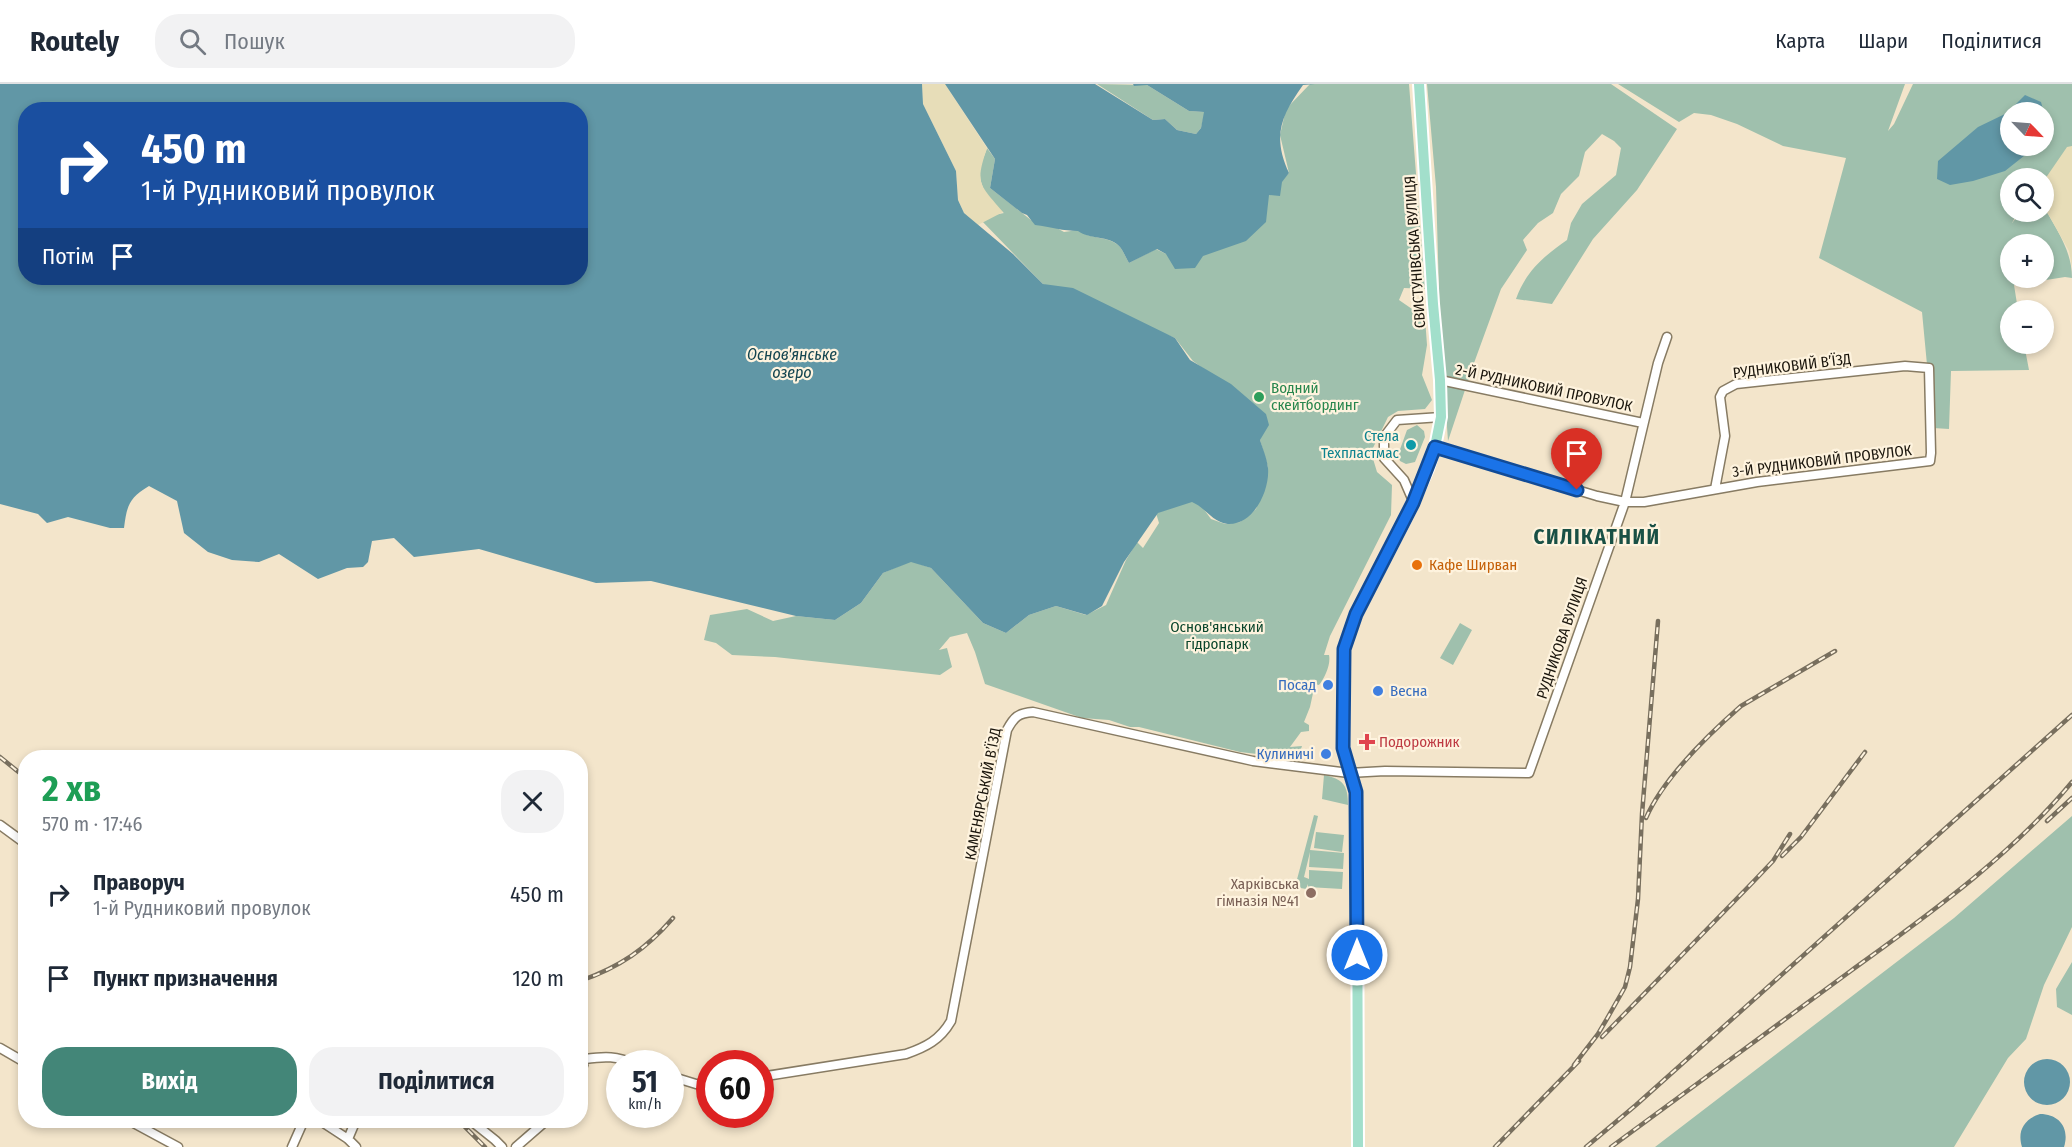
<!DOCTYPE html>
<html lang="uk">
<meta charset="utf-8">
<style>
:root{--surface:#fff;--page:#f2f2f3;--text:#1f2937;--muted:#747a83;--line:#e0e1e3;--accent:#438678}
body{margin:0;font-family:"Fira Sans Condensed",sans-serif;background:var(--page);color:var(--text);height:100vh;display:flex;flex-direction:column;font-size:22px;white-space:nowrap}
*{box-sizing:border-box;margin:0}
p{font-size:20px;color:var(--muted)}
.icon{flex:none;width:33px;height:33px;fill:none;stroke:currentColor;stroke-width:2;stroke-linecap:round;stroke-linejoin:round}
.map{position:relative;flex:1;overflow:hidden}
.sheet{position:absolute;left:18px;top:666px;width:570px;height:378px;display:flex;flex-direction:column;background:var(--surface);border-radius:24px;box-shadow:0 3px 9px #0003}
.sheet>*{flex:none}
.top-card{position:absolute;left:18px;top:18px;width:570px;height:183px;border-radius:24px;box-shadow:0 3px 9px #0003;background:#1a4fa0;color:#fff;overflow:hidden}
.needle{width:39px;rotate:115deg}
.tools{position:absolute;left:2000px;top:18px;display:grid;gap:12px}
.tools a{display:grid;place-items:center;width:54px;height:54px;border-radius:50%;background:var(--surface);box-shadow:0 3px 9px #0003;font-size:30px}
.speed{position:absolute;left:606px;top:966px;display:flex;gap:12px;font-size:30px;font-weight:700;text-align:center}
.speed>*{display:grid;place-content:center;width:78px;height:78px;border-radius:50%;background:var(--surface);box-shadow:0 3px 9px #0003;line-height:1}
.speed small{font-size:15px;font-weight:400}
.speed .limit{border:9px solid #d22;background:#fff;color:#111}
.pin{position:absolute;display:grid;place-items:center;width:51px;height:51px;color:#fff;margin:-62px -26px;border-radius:50% 50% 50% 0;rotate:-45deg;box-shadow:0 0 6px #0007}
.pin .icon{rotate:45deg}
.me{position:absolute;width:66px;margin:-33px;rotate:0deg;stroke-linejoin:round;filter:drop-shadow(0 0 4px #0008)}
.turn{display:flex;align-items:center;gap:21px;height:126px;padding:0 24px;font-size:27px}
.turn .icon{width:78px;height:78px;stroke-width:2.5}
.turn b{display:block;font-size:42px;line-height:51px}
.then{display:flex;align-items:center;height:57px;padding:0 24px;background:#0003;gap:12px;font-size:22px}
.round{display:grid;place-items:center;flex:none;width:63px;height:63px;border-radius:24px;background:var(--page)}
.headline{display:flex;align-items:center;justify-content:space-between;height:102px;padding:0 24px}
h1{font-size:36px;font-weight:700;line-height:45px;color:#1e9e55}
.action{display:flex;gap:12px;margin-top:auto;padding:12px 24px}
.action a{flex:1;height:69px;border-radius:24px;background:var(--accent);color:#fff;font-size:24px;font-weight:700;line-height:69px;text-align:center}
.action a+a{background:var(--page);color:var(--text)}
ul{padding:0;list-style:none}
li{display:flex;align-items:center;gap:18px;height:84px;padding:0 24px}
li div{flex:1}
li b{display:block;font-size:22px}
li em{font-style:normal}
header{display:flex;align-items:center;gap:36px;box-sizing:border-box;height:84px;padding:0 30px;background:var(--surface);border-bottom:2px solid var(--line)}
header strong{font-size:28px}
nav{display:flex;gap:33px;margin-inline-start:auto;font-size:21px}
.search{width:420px;height:54px;background:var(--page);display:flex;align-items:center;gap:15px;box-sizing:border-box;padding:0 21px;border-radius:24px;color:var(--muted);font-size:22px}
.map>svg:first-child{display:block}
</style>
<header>
<strong>Routely</strong>
<div class="search"><svg class="icon" aria-label="search" viewBox="0 0 24 24"><circle cx="10" cy="10" r="6"/><path d="M15 15l6 6"/></svg>Пошук</div>
<nav><a>Карта</a><a>Шари</a><a>Поділитися</a></nav>
</header>
<div class="map">
<svg width="2072" height="1063" viewBox="0 0 2072 1063">
<rect width="100%" height="100%" fill="#f3e5cb"/>
<path fill="#9fc0ad" fill-rule="evenodd" d="M1097 0 1147 1 1189 27 1205 28 1201 44 1196 50 1177 46 1165 35 1153 36Z
M1310 0H1409L1425 205 1404 204 1399 216 1425 234 1427 261 1422 291 1432 316 1425 325 1398 327 1388 333 1371 368 1377 388 1392 401 1391 431 1330 552 1324 571H1329C1331 580 1325 594 1319 601L1315 600 1310 623 1304 638 1309 641V647L1301 648 1290 663 1302 662 1299 671 1294 674 1285 670 1282 673 1240 668 1139 643H1130L1109 636 1082 634 985 600 975 568 967 549 950 553 939 566 947 564 952 583 940 591 775 573 732 571 716 559 704 556 710 531 747 525 773 537 796 532 835 536 861 519 883 489 911 477 931 484 983 539 1006 549 1029 531 1056 522 1086 531 1106 521 1126 476 1137 458 1143 464 1159 439 1156 429 1192 417 1200 420 1211 435 1225 440 1240 438 1256 425 1268 383 1260 356 1265 330 1193 277 1175 254 1043 200 979 134 1004 129C991 119 979 104 980 87 980 80 985 71 987 64L995 75 990 104 1031 136 1055 143 1064 148 1078 146C1090 156 1107 151 1119 162 1123 166 1126 174 1129 179L1156 165 1166 170 1269 111 1289 89 1280 51 1286 25Z
M1427 0H1611L1677 45 1637 106 1593 155 1552 220 1516 215C1526 187 1543 173 1567 156L1571 139 1582 120 1616 91 1621 64 1614 57 1602 50 1585 68 1579 92 1561 110 1553 129 1538 139 1523 156 1527 166 1501 205 1474 279 1448 357 1440 243 1436 103Z
M1618 0H1905L1888 47 1894 40 1913 0H2072V62L2043 100V94H2010V128H2018L2012 139 2021 128H2043V121C2056 145 2072 166 2072 194L2065 193 2014 201 2018 226H2010V260H2024L2029 286 1951 287 1949 345 1933 344 1922 228 1819 174 1846 74 1783 62 1737 40 1711 31 1694 29 1679 38ZM2010 28H2043V62H2010ZM2010 160H2043V194H2010Z
M1417 341 1424 347 1425 353 1415 378 1406 380 1400 377 1398 371 1407 346Z
M1460 539 1472 546 1453 581 1440 574Z
M1324 691C1344 695 1348 702 1348 721L1322 715Z
M1314 731 1318 732 1310 766 1344 769 1343 785 1309 783 1310 768 1304 793 1309 795V786L1343 788 1342 805 1308 803V800L1306 805 1295 803Z
M2072 732V843L2044 901 2026 955 2008 974 1954 1063H1655L1954 834Z
M1316 748 1344 751 1342 768 1314 764Z
M2072 878V931L2057 923 2056 905Z"/>
<path fill="#e7ddb8" d="M922 0H945L987 64C975 100 979 100 1003 128L978 141 964 129 958 116 956 87 923 20Z
M2072 62V183L2069 167 2043 121V98L2067 63Z"/>
<path fill="#6197a6" fill-rule="evenodd" d="M0 0H922L923 20 956 87 958 116 964 129 1013 170 1043 200 1073 204 1175 254 1190 276 1231 300 1266 330 1269 341 1260 356C1263 365 1267 375 1268 384 1270 406 1254 441 1228 440 1212 438 1206 424 1192 418L1158 429 1124 478 1102 522 1087 531 1056 522 1029 531 1006 549 983 539 931 484 911 478 883 489 861 519 835 536 796 532 651 497 596 499 479 465 414 473 394 454 372 457 368 478 363 483 347 484 318 495 279 470 259 478 232 476 208 468 184 449 177 417 149 402C129 414 127 421 124 444H110L68 433 47 439 38 430 0 420ZM26 26H580V194H26Z
M945 0H1095L1153 36 1165 35 1177 46 1196 50 1201 44 1204 28 1189 27 1147 1 1134 2 1133 0H1315L1303 1C1281 32 1272 52 1289 89L1282 98 1280 112 1269 111 1266 138 1246 157 1203 172 1195 184 1175 185 1166 170 1157 165 1129 179C1126 174 1123 166 1119 162 1108 151 1090 156 1078 147 1063 147 1051 143 1035 141L1027 131 1022 129 990 104 995 75Z
M2025 11 2041 18 2045 33 2050 40 2043 52V28H2010V62H2035L2034 64 2005 87 1973 97 1950 101 1937 95 1938 77 1978 43 2007 29Z
M2024 998a23 23 0 1 1 46 0a23 23 0 1 1-46 0Z
M2040 1030C2059 1030 2070 1044 2064 1063H2022C2017 1047 2024 1035 2040 1030Z"/>
<g fill="none" stroke-linecap="round" stroke-linejoin="round">
<g stroke="#877b63" stroke-width="11">
<path id="minor" d="M1440 296 1643 339
M1435 363 1597 412 1625 418H1644L1757 398 1930 377 1931 369 1929 284 1905 282 1736 300 1723 307 1720 313 1725 352 1715 405
M1414 419 1404 396 1384 374V353L1397 336 1441 333
M0 741 26 760
M0 964 26 979
M580 991 585 975C606 972 616 972 636 980
M670 992 696 1000H710
M760 993 906 970C926 963 940 956 951 937L1007 646C1014 633 1018 629 1033 628L1253 677 1349 689 1385 687 1529 689 1625 418 1658 279 1667 253
M128 1036 178 1063
M319 1036 348 1055 356 1063
M470 1036 495 1056 502 1063
M348 1055 356 1036
M292 1063 304 1036
M516 1063 547 1036"/>
</g>
<g stroke="#fff" stroke-width="14">
<path id="major" d="M1358 1063 1357 755 1356 708 1343 664 1344 565 1356 530 1407 432 1428 385 1435 363 1441 333 1440 296 1433 220 1419 0"/>
</g>
<use href="#minor" stroke="#fff" stroke-width="8"/>
<use href="#major" stroke="#a2dfcb" stroke-width="10"/>
<g stroke="#786f5e" stroke-width="4.5">
<path id="rail" d="M0 673 26 694
M1646 734C1663 695 1709 650 1741 622L1835 567
M2047 737 2072 714
M1782 772 1801 753 1865 668
M580 897C620 883 646 865 673 834
M1602 953 1753 798 1773 777 1790 750
M1574 981 1598 950 1608 933 1625 903 1630 883 1638 815 1642 730 1658 537
M458 1036 485 1063
M1495 1063 1579 977
M1586 1063 1636 1021 2072 631
M1611 1063C1691 1004 1772 945 1852 886 1929 830 2011 772 2072 698"/>
</g>
<use href="#rail" stroke="#fef3de" stroke-width="2" stroke-dasharray="7" stroke-linecap="butt"/>
</g>
<g fill="none" stroke-linecap="round" stroke-linejoin="round">
<g stroke="#114b97" stroke-width="15">
<path id="route" d="M1357 871 1356 708 1343 664 1344 565 1356 530 1413 419 1435 363 1577 406"/>
</g>
<use href="#route" stroke="#1a73e8" stroke-width="10"/>
</g>
<circle fill="#2e9e5b" stroke="#fef3de" stroke-width="2" cx="1259" cy="313" r="6"/>
<circle fill="#0f9aa8" stroke="#fef3de" stroke-width="2" cx="1411" cy="361" r="6"/>
<circle fill="#e8710a" stroke="#fef3de" stroke-width="2" cx="1417" cy="481" r="6"/>
<g fill="#3f7fe0" stroke="#fef3de" stroke-width="2">
<circle cx="1328" cy="601" r="6"/>
<circle cx="1378" cy="607" r="6"/>
<circle cx="1326" cy="670" r="6"/>
</g>
<path fill="#e0444e" stroke="#fef3de" stroke-width="2" d="M1364 649h6v6h6v6h-6v6h-6v-6h-6v-6h6z"/>
<circle fill="#8d6e63" stroke="#fef3de" stroke-width="2" cx="1311" cy="809" r="6"/>
<g text-anchor="middle" dominant-baseline="central" stroke-width="4.5" stroke-linejoin="round" paint-order="stroke">
<g font-size="15" fill="#1a150c" stroke="#fef3de">
<text transform="translate(1415 168) rotate(-94)">СВИСТУНІВСЬКА ВУЛИЦЯ</text>
<text transform="translate(1792 282) rotate(-7)">РУДНИКОВИЙ В’ЇЗД</text>
<text transform="translate(1544 304) rotate(12)">2-Й РУДНИКОВИЙ ПРОВУЛОК</text>
<text transform="translate(1822 377) rotate(-7)">3-Й РУДНИКОВИЙ ПРОВУЛОК</text>
<text transform="translate(1562 554) rotate(-71)">РУДНИКОВА ВУЛИЦЯ</text>
<text transform="translate(983 710) rotate(-79)">КАМЕНЯРСЬКИЙ В’ЇЗД</text>
</g>
<g font-size="15" fill="#27864d" stroke="#fef3de" text-anchor="start">
<text x="1271" y="304">Водний<tspan x="1271" dy="17">скейтбординг</tspan></text>
</g>
<g font-size="15" fill="#0d838f" stroke="#fef3de" text-anchor="end">
<text x="1399" y="352">Стела<tspan x="1399" dy="17">Техпластмас</tspan></text>
</g>
<g font-size="15" fill="#c56008" stroke="#fef3de" text-anchor="start">
<text x="1429" y="481">Кафе Ширван</text>
</g>
<g font-size="15" fill="#0b462c" stroke="#fef3de">
<text x="1217" y="543">Основ'янський<tspan x="1217" dy="17">гідропарк</tspan></text>
</g>
<g font-size="15" fill="#366cbe" stroke="#fef3de" text-anchor="end">
<text x="1316" y="601">Посад</text>
<text x="1390" y="607" text-anchor="start">Весна</text>
<text x="1314" y="670">Кулиничі</text>
</g>
<g font-size="15" fill="#be3a42" stroke="#fef3de" text-anchor="start">
<text x="1379" y="658">Подорожник</text>
</g>
<g font-size="15" fill="#785e54" stroke="#fef3de" text-anchor="end">
<text x="1299" y="800">Харківська<tspan x="1299" dy="17">гімназія №41</tspan></text>
</g>
<g font-size="16" font-style="italic" fill="#134550" stroke="#fef3de">
<text x="792" y="270">Основ'янське<tspan x="792" dy="18">озеро</tspan></text>
</g>
<g font-size="21" font-weight="bold" letter-spacing="1.5" fill="#195045" stroke="#fef3de">
<text x="1597" y="453">СИЛІКАТНИЙ</text>
</g>
</g>
</svg>
<div class="tools">
<a><svg class="needle" viewBox="-14 -14 28 28"><path d="M0-13l5 13h-10z" fill="#e53935"/><path d="M0 13l5-13h-10z" fill="#747a83"/></svg></a>
<a><svg class="icon" aria-label="search" viewBox="0 0 24 24"><circle cx="10" cy="10" r="6"/><path d="M15 15l6 6"/></svg></a>
<a>+</a>
<a>−</a>
</div>
<div class="speed"><div>51<small>km/h</small></div><div class="limit">60</div></div>
<div class="pin" style="left:1577px;top:406px;background:#d93025"><svg class="icon" aria-label="arrive" viewBox="0 0 24 24"><path d="M6 21V4h12l-3 4 3 4H6"/></svg></div>
<svg class="me" style="left:1357px;top:871px" viewBox="-20 -20 40 40"><circle r="17" fill="#1a73e8" stroke="#fff" stroke-width="3"/><path d="M0-11L8 9 0 5-8 9z" fill="#fff"/></svg>
<div class="top-card">
<div class="turn"><svg class="icon" aria-label="right" viewBox="0 0 24 24"><path d="M7 20v-9h11M14 6l5 5-5 5"/></svg><div><b>450 m</b>1-й Рудниковий провулок</div></div>
<div class="then">Потім<svg class="icon" aria-label="arrive" viewBox="0 0 24 24"><path d="M6 21V4h12l-3 4 3 4H6"/></svg></div>
</div>
<section class="sheet">
<div class="headline"><div><h1>2 хв</h1><p>570 m · 17:46</p></div><a class="round"><svg class="icon" aria-label="close" viewBox="0 0 24 24"><path d="M6 6l12 12M18 6L6 18"/></svg></a></div>
<ul>
<li><svg class="icon" aria-label="right" viewBox="0 0 24 24"><path d="M7 20v-9h11M14 6l5 5-5 5"/></svg><div><b>Праворуч</b><p>1-й Рудниковий провулок</p></div><em>450 m</em></li>
<li><svg class="icon" aria-label="arrive" viewBox="0 0 24 24"><path d="M6 21V4h12l-3 4 3 4H6"/></svg><div><b>Пункт призначення</b></div><em>120 m</em></li>
</ul>
<div class="action"><a>Вихід</a><a>Поділитися</a></div>
</section>
</div>
